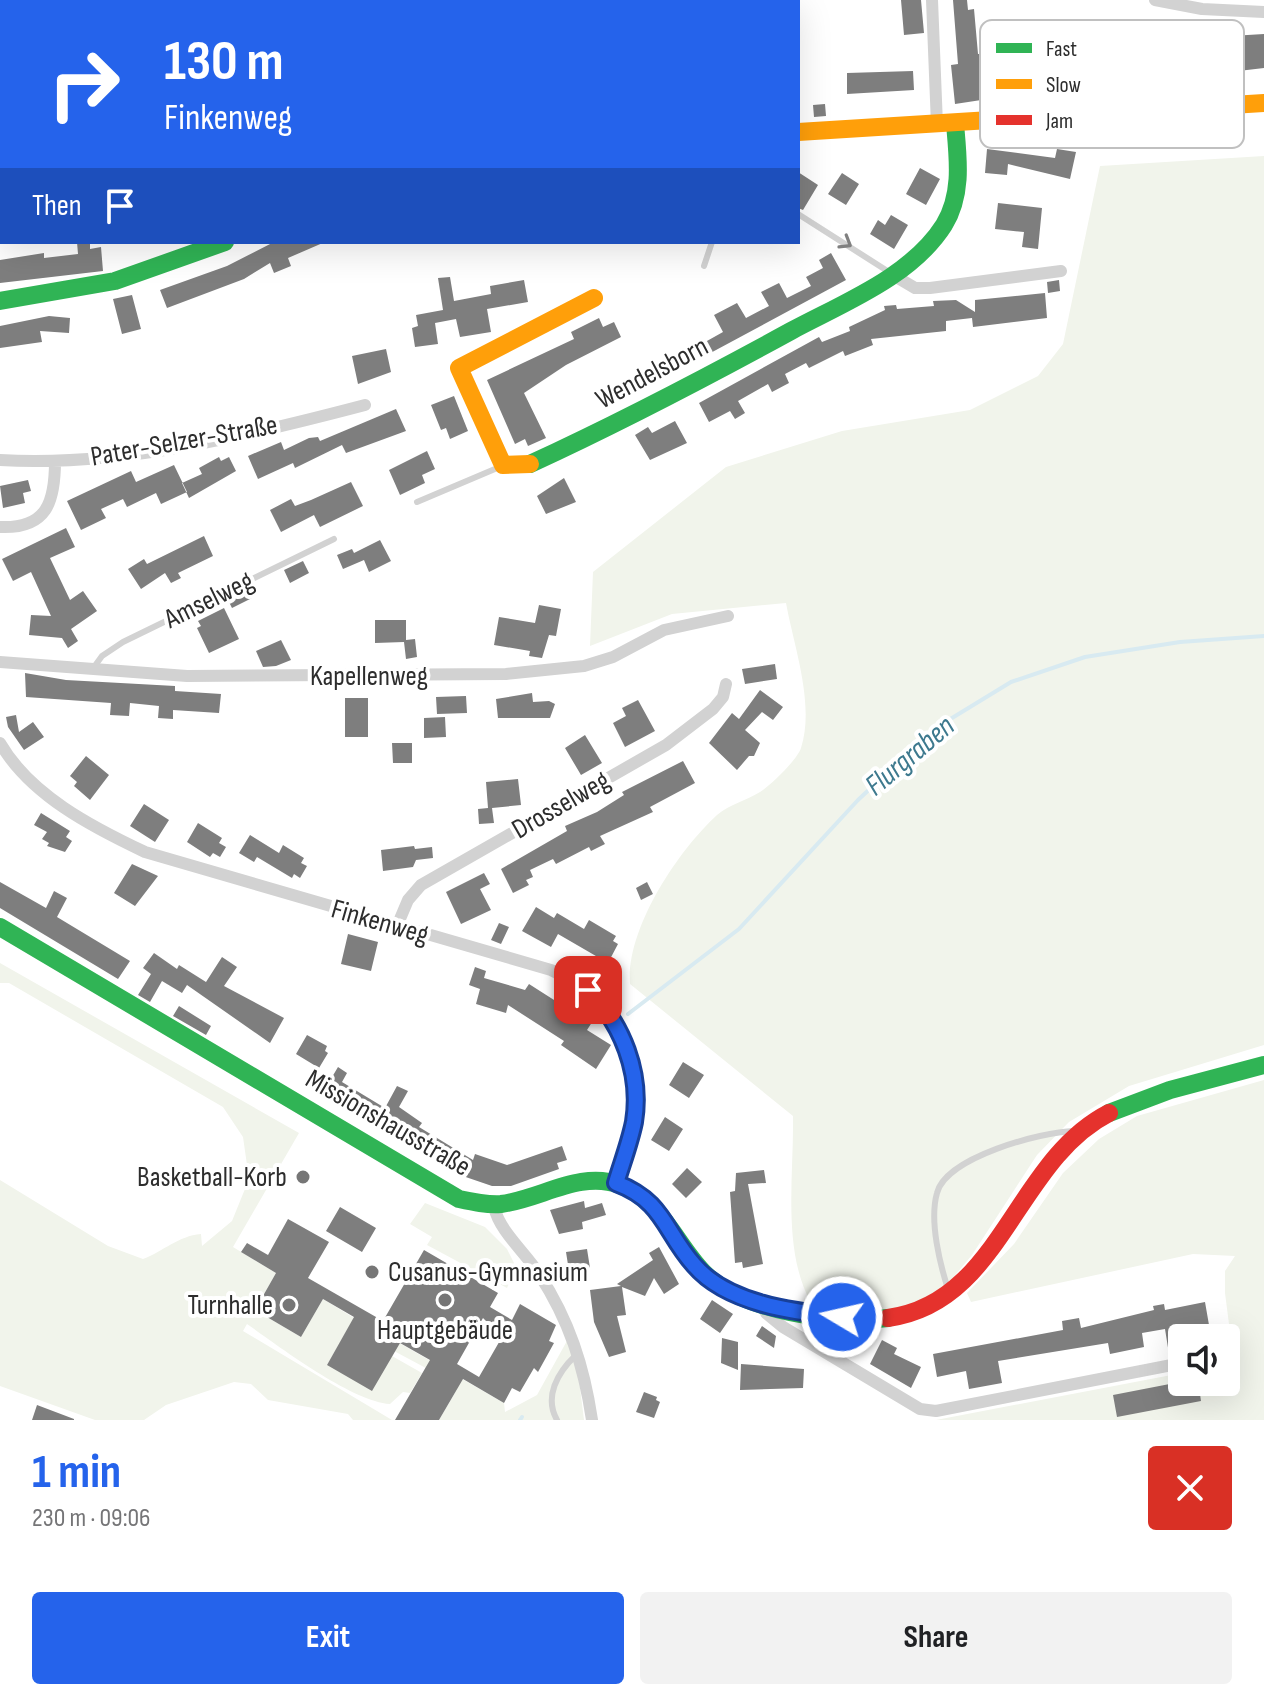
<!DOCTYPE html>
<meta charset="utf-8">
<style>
:root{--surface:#fff;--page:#f2f2f2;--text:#202124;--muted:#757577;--accent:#2563eb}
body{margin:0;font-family:"Sofia Sans Condensed",sans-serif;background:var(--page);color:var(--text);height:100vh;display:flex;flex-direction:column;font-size:30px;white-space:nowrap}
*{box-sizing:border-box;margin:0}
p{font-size:26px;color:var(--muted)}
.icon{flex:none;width:44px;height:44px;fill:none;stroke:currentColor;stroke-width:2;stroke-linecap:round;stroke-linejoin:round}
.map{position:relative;height:1420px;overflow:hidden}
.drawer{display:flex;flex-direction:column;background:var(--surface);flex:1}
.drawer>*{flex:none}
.banner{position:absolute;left:0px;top:0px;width:800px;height:244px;box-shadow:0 8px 32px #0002;background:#2563eb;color:#fff;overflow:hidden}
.buttons{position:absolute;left:1168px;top:1324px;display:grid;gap:16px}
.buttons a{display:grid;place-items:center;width:72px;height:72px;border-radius:8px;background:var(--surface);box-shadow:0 8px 32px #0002;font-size:40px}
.pin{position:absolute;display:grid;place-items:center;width:68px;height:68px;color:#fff;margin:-34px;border-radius:16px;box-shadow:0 4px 12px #0006}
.me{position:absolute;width:88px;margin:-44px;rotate:279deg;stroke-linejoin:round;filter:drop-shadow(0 0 6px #0008)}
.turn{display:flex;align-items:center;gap:28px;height:168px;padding:0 32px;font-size:36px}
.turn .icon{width:104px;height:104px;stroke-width:2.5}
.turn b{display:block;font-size:56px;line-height:68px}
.then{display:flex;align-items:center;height:76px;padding:0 32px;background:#0003;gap:16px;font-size:30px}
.round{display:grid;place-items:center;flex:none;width:84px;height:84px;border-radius:8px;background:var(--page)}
.head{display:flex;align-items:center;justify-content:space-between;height:136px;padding:0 32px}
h1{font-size:48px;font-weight:700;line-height:60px;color:var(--accent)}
.cta{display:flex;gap:16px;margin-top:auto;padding:16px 32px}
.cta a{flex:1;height:92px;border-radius:8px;background:var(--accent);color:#fff;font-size:32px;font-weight:700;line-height:92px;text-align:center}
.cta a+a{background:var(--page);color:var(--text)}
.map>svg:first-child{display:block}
</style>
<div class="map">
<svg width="1264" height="1420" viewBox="0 0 1264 1420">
<rect width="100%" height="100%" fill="#fff"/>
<path fill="#f1f4eb" d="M0 0 186 2H2L0 209Z
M1264 156V1045L1129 1086 1069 1122 1037 1155 972 1255 936 1298 917 1308 855 1315 810 1301C782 1248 794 1175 793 1116L630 984C626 929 677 852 717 815 730 804 746 801 760 792 771 785 797 760 801 748 815 704 794 647 786 603L672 614 590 646 593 572 726 467 842 431 970 410 1038 376 1063 344 1100 166Z
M0 963 299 1133 233 1247 276 1273 255 1310 301 1337 323 1299 354 1318 327 1365 392 1356 422 1373 410 1393 403 1392 390 1404C351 1401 280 1347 247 1324L243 1331 392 1420H353L348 1414 268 1400 251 1384 234 1382 166 1405 144 1420H95L0 1386V1180L108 1246 143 1259C164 1251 178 1236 201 1234L202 1246 232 1221 249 1179 243 1137 223 1107 9 983H0Z
M1264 1080V1420H936L1182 1373V1382H1226V1365L1234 1363 1225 1293V1271L1235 1256 1193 1254 971 1302 967 1293 1014 1244 1063 1173 1099 1139 1137 1116Z
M425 1203 485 1227 507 1249 516 1267 507 1288 427 1245 432 1237 410 1224Z
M380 1332 443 1368 439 1375 394 1351Z
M568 1339 577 1364 584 1420H439L455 1393 450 1372 504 1403 505 1412 537 1395Z"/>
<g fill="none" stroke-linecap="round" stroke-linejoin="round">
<path stroke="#d8eaf1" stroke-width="4" d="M628 1014 739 929 858 800 934 729 1011 682 1085 657 1180 642 1264 636
M520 1420 522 1417"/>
</g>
<path fill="#7e7e7e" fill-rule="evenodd" d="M901 0H921L924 33 904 35Z
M953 0H967L968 10 974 9 978 54 989 53 991 81H999L1001 97 955 104 951 65 958 64Z
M1264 34V68L1230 72 1231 36Z
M913 71 914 90 847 94V73Z
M825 104 826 116 814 117 813 105Z
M987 149 1055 158 1057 149 1076 152 1070 179 1008 164 1007 175 985 173Z
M920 168 940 179 926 205 906 194Z
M798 172 818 185 803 210 798 208Z
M842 173 859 184 846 205 828 194Z
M998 203 1042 208 1038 249 1022 247 1024 232 995 229Z
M891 215 908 225 894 249 870 234 878 220 885 225Z
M77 242H90V249L101 247 103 271 0 283V260L44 253V258L78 254Z
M274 242H325L288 258 291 266 274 273 270 263 244 279 167 308 160 290 227 266Z
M831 253 846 280 703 357 698 346 723 332 714 315 737 303 746 318 769 306 761 292 779 283 787 298 811 286 806 277 823 268 819 260Z
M450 277 454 301 491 294 490 286 524 280 528 302 487 309 491 332 460 337 456 319 435 323 438 344 415 347 412 328 418 326 416 315 443 310 438 278Z
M1059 280 1060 291 1048 293 1047 282Z
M1045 293 1047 318 973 327 972 318 946 321V331L871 339 873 345 845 356 843 351 809 368 806 363 785 374 789 383 772 392 768 384 738 401 745 413 735 419 730 411 709 422 699 403 819 337 822 342 850 331 849 327 885 310 884 306 896 305 897 309 934 306 933 301 956 300 975 312V300Z
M132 295 141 329 122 334 113 299Z
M49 316 70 318 69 333 40 331 42 342 0 348V326Z
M599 318 603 327 614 322 621 337 566 365 524 393 546 438 528 446 525 439 515 444 487 380 574 339 571 332Z
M386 349 391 372 358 384 352 356Z
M454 396 468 431 450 439 446 428 441 430 431 405Z
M396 409 406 431 346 453 342 445 295 468 293 463 258 479 248 456 281 442 284 450 309 438 318 437 320 441Z
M675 421 687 443 650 460 635 435 648 427 652 433Z
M427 451 435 469 422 475 425 483 400 495 389 470Z
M219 457 221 461 229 457 236 471 189 498 182 483 202 474 199 468Z
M174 465 187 492 161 504 156 493 127 507 123 499 101 509 106 518 81 530 67 501 131 471 136 482Z
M564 478 576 502 546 514 537 496Z
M28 480 31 491 23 493 25 503 3 508 0 486Z
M351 482 363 506 320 527 314 515 281 532 270 510 291 499 295 506 311 500Z
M66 528 75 547 50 558 70 600 83 591 97 611 71 629 78 641 68 648 62 638 29 635 31 615 51 616 31 572 13 581 2 559Z
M204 536 213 556 178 573 181 578 171 583 165 573 141 589 128 569 144 559 147 564Z
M380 540 391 561 369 572 364 560 343 569 337 555 352 549 354 553Z
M303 561 309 573 290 583 284 570Z
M247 588 252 598 232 608 227 598Z
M539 605 561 609 556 636 549 635 542 658 529 656 530 651 494 645 499 617 535 623Z
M224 608 239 639 209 653 197 628 201 626 198 621Z
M375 620H406V640L415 639 417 657 406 659 404 642 375 643Z
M281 640 291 660 276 666 263 667 256 651Z
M775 664 777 679 745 684 742 669Z
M25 673 66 680 175 686V691L221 694 219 713 173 710V719L158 718 159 706 130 703 129 716 110 715 111 703 26 697Z
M760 690 783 707 773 720 762 712 745 730 760 743 754 756H749L737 770 709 743 732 713 739 719Z
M532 693 533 702 549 701 555 704 550 718H498L496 699Z
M466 696 467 713 437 714 436 697Z
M345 698H368V737H345Z
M638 700 655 731 625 747 613 723 626 716 622 708Z
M16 715 19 732 33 722 44 737 24 750 8 727 6 717Z
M445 717 446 737 424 738V718Z
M585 735 602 763 581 775 565 748Z
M392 743H412V763H393Z
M86 756 109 775 90 800 74 786 77 782 70 776Z
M683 761 695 783 650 807 653 812 600 836 605 844 591 851 589 847 556 864 553 859 530 870 533 877 526 880 529 885 513 893 501 869 567 831 565 826 597 812 624 795 622 792Z
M518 779 521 805 492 808 494 823 479 824 478 809 488 808 486 782Z
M144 804 169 820 155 842 130 826Z
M41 813 70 831 66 837 72 841 65 852 47 846 49 843 42 839 47 832 34 825Z
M198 823 222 838 219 843 226 847 220 857 213 853 210 857 187 842Z
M250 835 279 853 283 845 304 858 301 863 307 866 300 878 294 874 292 878 257 857 254 862 239 853Z
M414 846 415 849 432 847 433 858 416 860 413 867 383 871 381 850Z
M132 864 158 876 135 906 114 893Z
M484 873 490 884 480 889 491 910 461 924 446 892Z
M0 882 46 908 54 891 67 898 57 917 130 961 118 979 0 908Z
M647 882 653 894 641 900 636 888Z
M536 907 554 918 557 913 584 929 589 920 616 936 613 941 618 944 608 963 558 934 551 947 522 931Z
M499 923 509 927 501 944 491 940Z
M348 934 378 942 371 971 341 964Z
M154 953 177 969 179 965 206 982 222 957 237 967 224 986 284 1018 270 1043 187 985 182 993 162 981 150 1002 138 995 151 974 143 968Z
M475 967 486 971 484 978 525 990 529 984 565 1007 567 1004 579 1012 583 1005 592 1011 596 1016 587 1030 611 1045 596 1069 561 1045 564 1041 508 1005 506 1013 476 1004 480 989 469 985Z
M179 1006 211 1026 206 1035 173 1016Z
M307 1035 327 1046 325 1051 328 1053 319 1068 296 1054Z
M683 1062 704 1075 689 1098 669 1085Z
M338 1067 347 1073 342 1082 385 1108 397 1086 408 1091 399 1107 422 1123 419 1127 473 1160 475 1154 507 1165 562 1146 567 1160 557 1163 559 1169 511 1186H492L454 1173 322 1094Z
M665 1117 683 1129 669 1151 651 1140Z
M687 1168 702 1182 686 1198 672 1184Z
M764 1170 766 1183 748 1184 763 1264 743 1268 742 1262 735 1263 730 1192 735 1191 736 1173Z
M584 1201 585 1208 602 1203 606 1215 582 1222 583 1229 559 1234 550 1210Z
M340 1207 376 1228 362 1252 326 1231Z
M288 1219 329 1242 308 1278 383 1321 424 1250 498 1293 490 1307 512 1320 520 1304 556 1325 549 1341 554 1343 538 1372 534 1368 520 1392 512 1388 504 1403 463 1379 439 1420H395L430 1360 400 1343 372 1391 327 1365 354 1317 323 1299 301 1337 255 1310 276 1273 241 1252 247 1243 268 1255ZM483 1318 502 1337 479 1377 457 1364Z
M659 1247 679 1284 664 1294 654 1278 645 1296 622 1287 626 1315 617 1316 626 1352 609 1357 594 1322 590 1290 621 1286 617 1284 653 1260 649 1253Z
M587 1249 590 1268 569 1271 566 1252Z
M712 1300 733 1314 720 1333 700 1319Z
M1205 1302 1209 1325 1178 1331 1181 1352 1169 1354 1165 1329 1142 1333 1144 1347 1110 1354 1108 1343 998 1361 1002 1383 969 1389 966 1371 937 1377 933 1354 1063 1330 1062 1321 1079 1318 1081 1328 1154 1310 1153 1306 1164 1304 1165 1310Z
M762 1326 776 1336 774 1348 756 1336Z
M722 1338 738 1342V1370L721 1363Z
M882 1340 897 1348 894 1354 921 1367 911 1388 870 1364Z
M741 1364 804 1369 803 1388 740 1390Z
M1180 1382H1205L1207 1393 1200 1394 1201 1401 1117 1417 1113 1395Z
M644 1392 657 1397 656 1400 660 1402 654 1418 636 1412Z
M37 1405 74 1419V1420H32Z"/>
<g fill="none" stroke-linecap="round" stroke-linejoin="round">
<path stroke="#d2d2d2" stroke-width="6" d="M798 214 889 272
M704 266 712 242
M417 502 502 466
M94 667 102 656 123 642 334 539
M949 1292C940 1265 929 1221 937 1193 946 1157 1041 1132 1074 1131
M557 1420C544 1397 557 1373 576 1355"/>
<path stroke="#d2d2d2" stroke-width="12" d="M364 0 365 2
M932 0 937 125
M1155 0 1202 9 1264 12
M568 2 573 0
M893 275 915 288H930L1061 271
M0 460C122 467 247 436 365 405
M0 527C47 529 55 502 55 461
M0 662 187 676 506 674 584 666 613 657 664 630 728 616
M0 743C30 795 92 827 145 852L551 970C609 997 646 1057 634 1123 630 1143 622 1163 616 1183
M397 926 408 900 421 885 666 745 713 709 723 697 726 684
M494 1207C500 1232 525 1252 539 1274 569 1320 584 1366 592 1420
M762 1302 766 1313 783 1327 920 1409 936 1411 1182 1363
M1226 1354H1227"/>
<path stroke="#30b455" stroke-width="18" d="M0 301 115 281 225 242
M530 464C619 423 705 378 791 331 843 303 911 277 944 225 963 194 958 158 955 124
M0 927 459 1199C473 1202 487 1205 501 1204 541 1199 580 1170 620 1185 661 1200 675 1243 703 1272 742 1312 836 1324 888 1318
M1109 1113 1170 1090 1264 1065"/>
<path stroke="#ff9f0a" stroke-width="18" d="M798 132 1264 103
M530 464 503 465 459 368 594 298"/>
<path stroke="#e5322d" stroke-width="18" d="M888 1318C1001 1303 1015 1161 1109 1113"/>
</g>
<defs><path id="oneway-chevron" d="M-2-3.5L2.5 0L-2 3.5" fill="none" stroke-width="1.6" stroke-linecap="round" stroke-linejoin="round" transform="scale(2)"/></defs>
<use stroke="#808080" href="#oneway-chevron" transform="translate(846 243) rotate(31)"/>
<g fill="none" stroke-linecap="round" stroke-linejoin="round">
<g stroke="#184099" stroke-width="20">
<path id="route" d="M588 990C622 1023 642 1073 634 1122 630 1142 622 1163 616 1183 664 1201 664 1231 694 1265 727 1304 794 1312 842 1317"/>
</g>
<use href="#route" stroke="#2563eb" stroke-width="14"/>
</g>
<g fill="#767676" stroke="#fff" stroke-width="3">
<circle cx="303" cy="1177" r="8"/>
<circle cx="372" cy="1272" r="8"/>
<circle cx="445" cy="1300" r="8"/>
<circle cx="289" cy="1305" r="8"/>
</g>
<g text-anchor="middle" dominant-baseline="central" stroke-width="8" stroke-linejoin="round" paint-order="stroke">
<g font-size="28" fill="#2d2d2d" stroke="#fff">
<text transform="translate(652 373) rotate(-28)">Wendelsborn</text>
<text transform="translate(184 441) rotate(-10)">Pater-Selzer-Straße</text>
<text transform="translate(209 600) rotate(-26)">Amselweg</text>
<text x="369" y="676">Kapellenweg</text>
<text transform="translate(561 805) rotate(-30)">Drosselweg</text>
<text transform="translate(380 922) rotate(16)">Finkenweg</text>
<text transform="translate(388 1123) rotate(30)">Missionshausstraße</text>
</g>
<g font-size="28" fill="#2d2d2d" stroke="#fff" text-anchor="end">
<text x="287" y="1177">Basketball-Korb</text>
<text x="388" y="1272" text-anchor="start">Cusanus-Gymnasium</text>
<text x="273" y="1305">Turnhalle</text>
<text x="445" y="1330" text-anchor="middle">Hauptgebäude</text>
</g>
<g font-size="30" font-style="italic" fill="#3d798e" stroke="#fff">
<text transform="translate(910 756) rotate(-40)">Flurgraben</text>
</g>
</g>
<rect x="980" y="20" width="264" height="128" rx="12" fill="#fff" stroke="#c0c0c0" stroke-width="2"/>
<rect x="996" y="43" width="36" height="10" fill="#30b455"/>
<rect x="996" y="79" width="36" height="10" fill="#ff9f0a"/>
<rect x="996" y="115" width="36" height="10" fill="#e5322d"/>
<g font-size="22" fill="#2d2d2d">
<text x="1046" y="56">Fast</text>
<text x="1046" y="92">Slow</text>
<text x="1046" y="128">Jam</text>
</g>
</svg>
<div class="buttons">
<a><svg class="icon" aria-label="sound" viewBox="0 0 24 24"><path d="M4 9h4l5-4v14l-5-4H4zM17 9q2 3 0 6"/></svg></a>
</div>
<div class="pin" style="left:588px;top:990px;background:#d93025"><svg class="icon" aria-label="arrive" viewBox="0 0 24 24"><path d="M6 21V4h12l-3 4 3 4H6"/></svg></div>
<svg class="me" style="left:842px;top:1317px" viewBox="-20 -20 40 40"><circle r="17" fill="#2563eb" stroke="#fff" stroke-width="3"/><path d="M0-11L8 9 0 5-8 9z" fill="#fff"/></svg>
<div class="banner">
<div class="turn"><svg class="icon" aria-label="right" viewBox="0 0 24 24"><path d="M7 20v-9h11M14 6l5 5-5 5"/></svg><div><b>130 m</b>Finkenweg</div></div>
<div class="then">Then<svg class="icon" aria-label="arrive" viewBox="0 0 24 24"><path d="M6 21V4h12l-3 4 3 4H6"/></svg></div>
</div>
</div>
<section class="drawer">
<div class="head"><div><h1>1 min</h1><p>230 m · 09:06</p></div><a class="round" style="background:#d93025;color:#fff"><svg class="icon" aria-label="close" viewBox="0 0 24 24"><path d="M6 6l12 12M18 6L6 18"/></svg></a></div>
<div class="cta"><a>Exit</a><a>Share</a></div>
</section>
